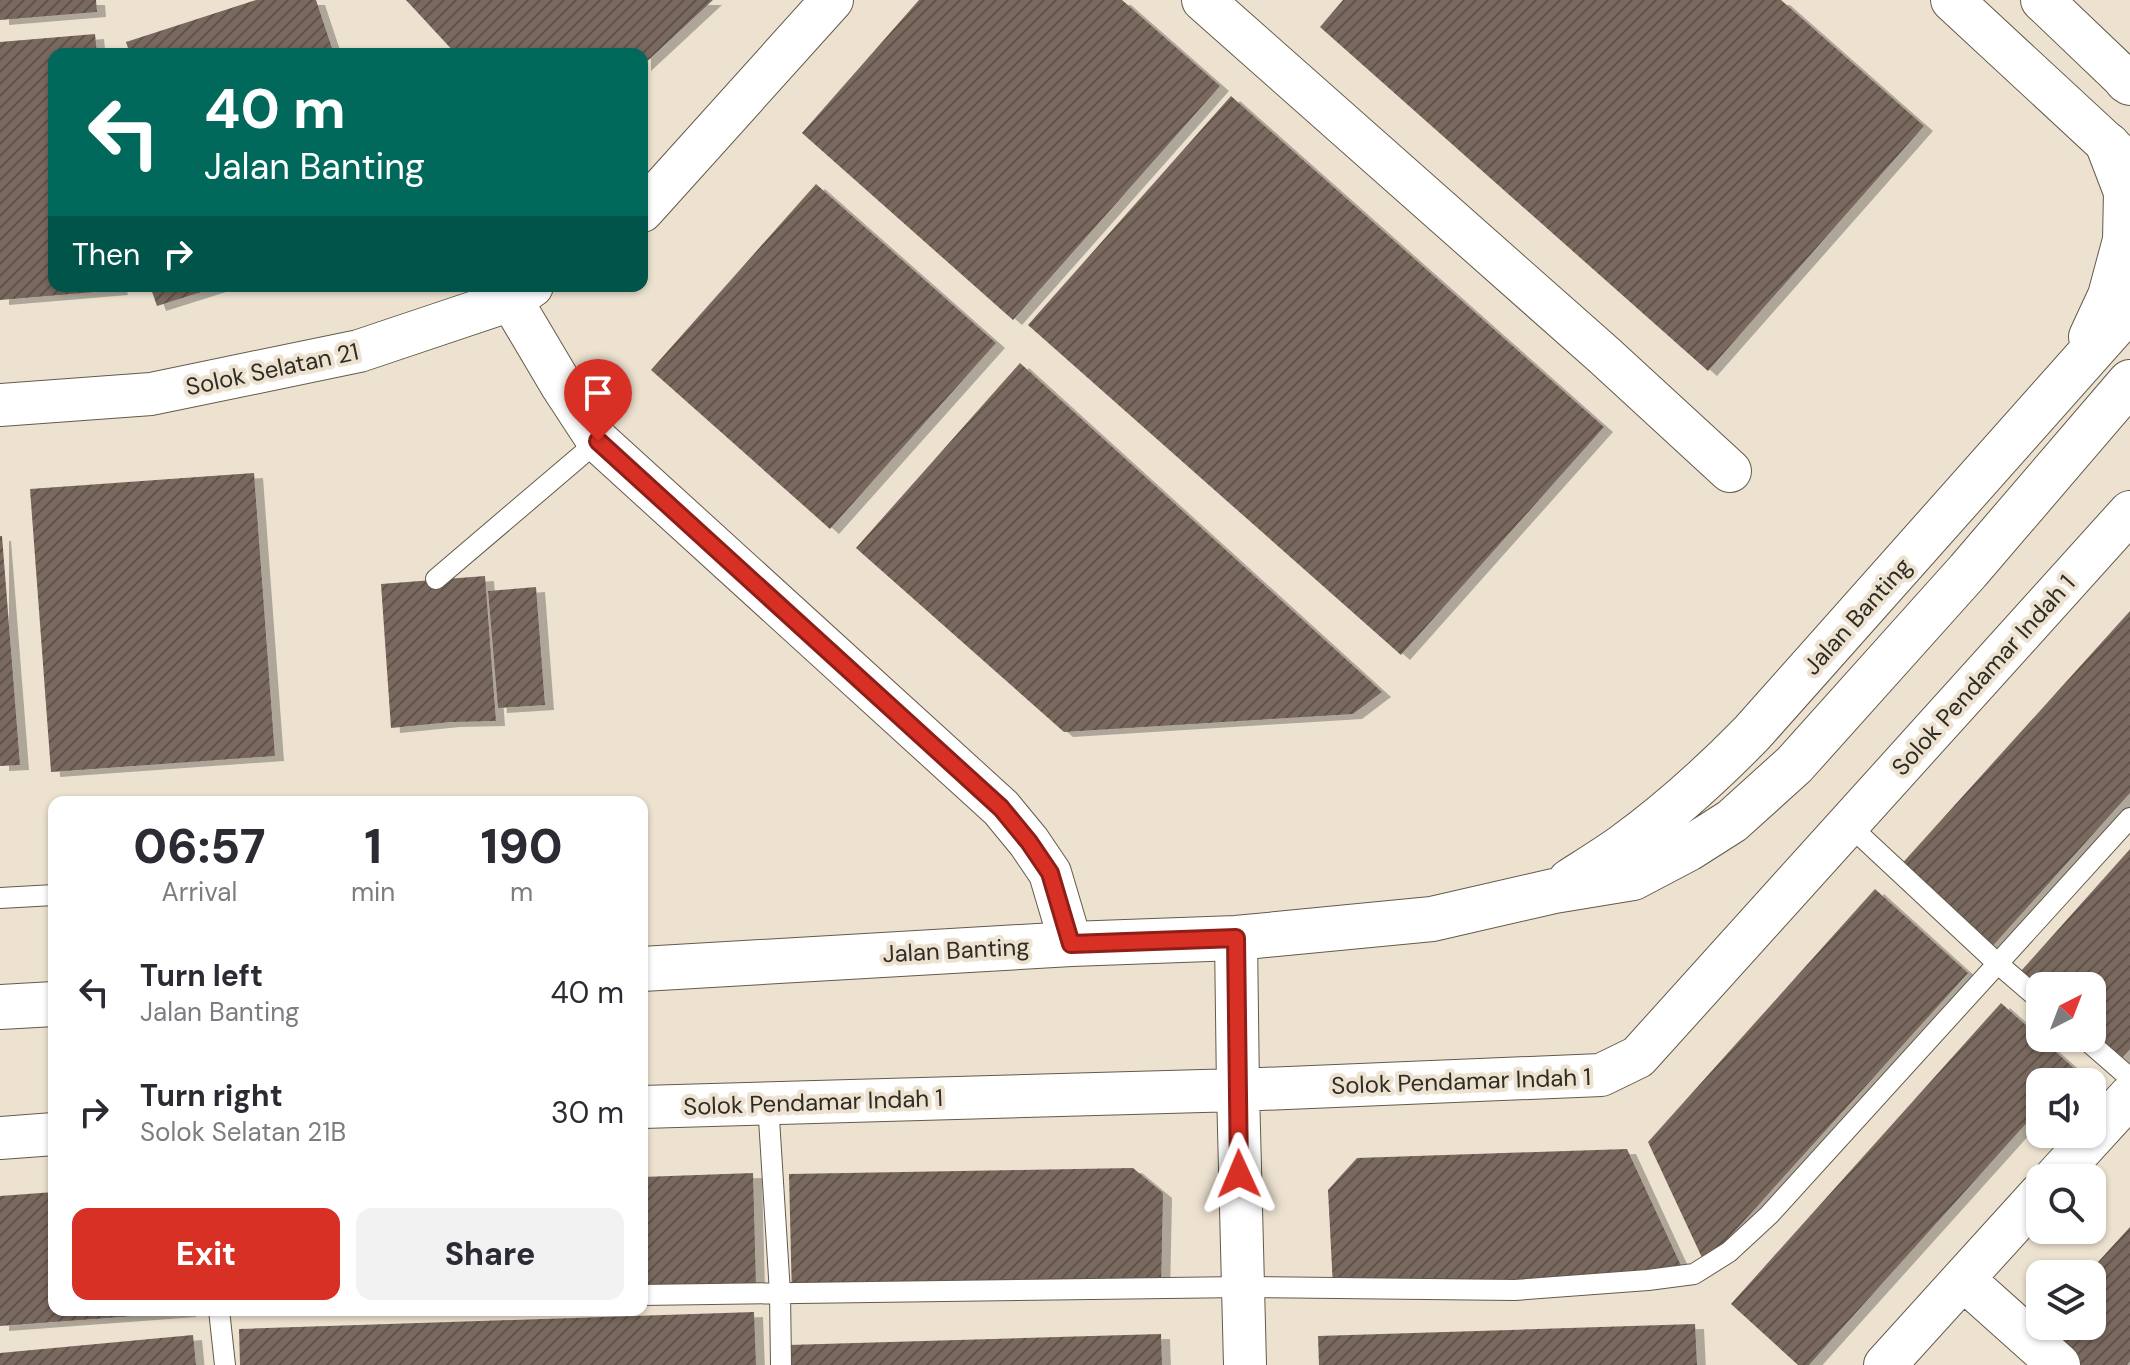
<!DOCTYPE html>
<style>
:root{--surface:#fff;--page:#f2f2f3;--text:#2b2b33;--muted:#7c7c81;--accent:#d93025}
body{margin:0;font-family:"DM Sans",sans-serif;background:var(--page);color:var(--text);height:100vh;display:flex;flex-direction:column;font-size:30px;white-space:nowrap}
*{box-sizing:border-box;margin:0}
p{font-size:26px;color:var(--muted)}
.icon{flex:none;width:44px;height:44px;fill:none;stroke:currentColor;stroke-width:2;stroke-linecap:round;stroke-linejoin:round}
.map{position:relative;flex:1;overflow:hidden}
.panel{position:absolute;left:48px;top:796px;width:600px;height:520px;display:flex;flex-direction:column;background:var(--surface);border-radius:16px;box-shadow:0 2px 6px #0004}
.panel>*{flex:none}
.guide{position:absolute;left:48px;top:48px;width:600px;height:244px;border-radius:16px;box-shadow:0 2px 6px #0004;background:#00695c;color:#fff;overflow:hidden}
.needle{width:52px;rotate:42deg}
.controls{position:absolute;left:2026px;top:972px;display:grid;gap:16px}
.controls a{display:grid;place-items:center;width:80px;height:80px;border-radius:16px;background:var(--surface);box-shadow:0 2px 6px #0004;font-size:40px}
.pin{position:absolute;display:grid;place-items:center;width:68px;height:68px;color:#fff;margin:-82px -34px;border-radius:50% 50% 50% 0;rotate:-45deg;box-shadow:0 0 8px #0007}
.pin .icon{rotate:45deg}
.me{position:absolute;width:88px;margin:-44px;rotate:359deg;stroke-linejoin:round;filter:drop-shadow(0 0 6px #0008)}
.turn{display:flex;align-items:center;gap:28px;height:168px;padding:0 24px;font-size:36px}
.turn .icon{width:104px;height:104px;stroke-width:2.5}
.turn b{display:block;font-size:56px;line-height:68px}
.then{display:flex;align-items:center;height:76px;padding:0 24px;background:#0003;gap:16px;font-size:30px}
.eta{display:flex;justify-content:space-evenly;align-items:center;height:136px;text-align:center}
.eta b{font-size:48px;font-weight:800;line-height:56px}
.button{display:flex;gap:16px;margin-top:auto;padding:16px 24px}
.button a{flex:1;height:92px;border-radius:16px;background:var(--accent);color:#fff;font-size:32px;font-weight:800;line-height:92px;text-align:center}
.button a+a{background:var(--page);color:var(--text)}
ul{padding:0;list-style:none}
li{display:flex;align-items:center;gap:24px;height:120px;padding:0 24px}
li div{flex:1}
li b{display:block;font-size:30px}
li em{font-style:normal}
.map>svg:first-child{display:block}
</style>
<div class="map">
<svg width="2130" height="1365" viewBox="0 0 2130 1365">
<defs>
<pattern id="building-hatch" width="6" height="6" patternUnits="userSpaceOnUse" patternTransform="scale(2)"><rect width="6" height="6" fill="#7a695f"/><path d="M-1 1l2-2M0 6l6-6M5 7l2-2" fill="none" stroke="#5f524a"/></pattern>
<filter id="shadow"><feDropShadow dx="9" dy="5" stdDeviation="0" flood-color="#0004"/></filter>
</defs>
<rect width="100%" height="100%" fill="#ede2d0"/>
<path fill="url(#building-hatch)" filter="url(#shadow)" d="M0 0H96L97 12 0 20Z
M256 0H316L334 54H130L126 42Z
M406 0H713L642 66V54H456Z
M919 0H1122L1220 86 1013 320 802 133Z
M1343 0H1781L1924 126 1708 371 1320 27Z
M95 34 97 54H54V286H118L119 290 0 300V42Z
M1231 96 1604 427 1401 655 1028 325Z
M816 184 996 343 830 529 651 370Z
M150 286H217V287L157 306Z
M1020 363 1382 692 1353 714 1064 732 856 548Z
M254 473 275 756 51 772 30 489Z
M0 536H2L20 765 0 766Z
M485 576 496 721 451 722 391 728 381 584Z
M536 587 545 705 498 708 488 591Z
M2130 611V793L1990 949 1898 868Z
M2130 849V1049L2120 1060 2092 1034V986H2040V988L2021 971Z
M1875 889 1968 973 1705 1264 1648 1142Z
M2001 1003 2075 1069 2063 1082H2040V1108L1809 1365H1798L1731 1304Z
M1627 1149 1685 1274 1333 1287 1328 1190 1357 1158Z
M1133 1168 1163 1193 1161 1291 792 1298 789 1174Z
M753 1173 756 1285 642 1288V1177Z
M54 1192V1310H187V1312L0 1326V1196Z
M2130 1227V1361L2127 1365H2074L2040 1326H2092V1274H2087Z
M754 1312 756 1365H240L239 1329Z
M1695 1324 1697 1365H1319L1318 1336Z
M1161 1334 1162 1365H788V1345Z
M193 1335 196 1365H0V1353Z"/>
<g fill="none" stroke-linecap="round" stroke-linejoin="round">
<g stroke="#645a4b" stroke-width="22">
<path id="lane" d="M436 579 598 441
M1848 824 1997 963 2040 1000
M0 898 54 895
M2084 1038 2130 1078
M768 1103 780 1293 781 1365
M642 1295 1242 1287 1515 1290 1648 1280 1694 1274 1729 1252 1769 1215 2130 818
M219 1310 225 1365"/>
</g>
<g stroke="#645a4b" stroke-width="44">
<path id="street" d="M1203 0 1605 356 1730 471
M1952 0 2130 165
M2042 0 2130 84
M642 211 832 0
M511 300 562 386 598 441 1001 808 1029 842 1050 873 1071 944
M0 405 151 394 359 351 511 300 532 286
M1236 938 1238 1090 1245 1365
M642 1107 1238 1090 1601 1075 1638 1057 2130 512
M0 1138 54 1134
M2055 1178 2130 1096
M1963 1279 2059 1365
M1885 1365 2040 1194"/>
</g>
<g stroke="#645a4b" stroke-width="46">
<path id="secondary" d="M2127 81H2130
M2091 337 2110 296 2125 240 2126 192 2108 145
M1570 881C1587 870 1605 859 1622 847 1669 813 1712 774 1752 733L2130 308
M642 969 1071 944 1236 938 1432 919 1554 891 1633 878 1688 849 1732 821 1794 765 1968 571 2130 382
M0 1007 54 1004"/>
</g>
<use href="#lane" stroke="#fff" stroke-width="20"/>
<use href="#street" stroke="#fff" stroke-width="42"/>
<use href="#secondary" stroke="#fff" stroke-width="44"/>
</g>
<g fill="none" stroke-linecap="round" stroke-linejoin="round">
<g stroke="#8d1f18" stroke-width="20">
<path id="route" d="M598 441 1001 808 1029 842 1050 873 1071 944 1236 938 1239 1174"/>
</g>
<use href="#route" stroke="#d93025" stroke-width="14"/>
</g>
<g text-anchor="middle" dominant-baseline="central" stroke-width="8" stroke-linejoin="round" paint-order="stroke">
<g font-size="24" fill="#302c25" stroke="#ede2d0">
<text transform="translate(272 369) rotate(-12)">Solok Selatan 21</text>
<text transform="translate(1857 616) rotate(-48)">Jalan Banting</text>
<text transform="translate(1983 675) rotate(-48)">Solok Pendamar Indah 1</text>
<text transform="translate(956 950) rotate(-3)">Jalan Banting</text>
<text transform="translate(1461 1081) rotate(-2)">Solok Pendamar Indah 1</text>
<text transform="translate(813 1102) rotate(-2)">Solok Pendamar Indah 1</text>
</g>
</g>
</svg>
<div class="controls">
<a><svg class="needle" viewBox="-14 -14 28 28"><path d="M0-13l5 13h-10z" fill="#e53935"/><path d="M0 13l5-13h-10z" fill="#7c7c81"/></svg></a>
<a><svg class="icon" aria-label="sound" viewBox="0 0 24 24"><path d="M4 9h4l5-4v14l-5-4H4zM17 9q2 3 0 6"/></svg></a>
<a><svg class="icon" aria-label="search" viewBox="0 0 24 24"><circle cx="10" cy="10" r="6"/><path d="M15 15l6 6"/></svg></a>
<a><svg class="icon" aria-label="layers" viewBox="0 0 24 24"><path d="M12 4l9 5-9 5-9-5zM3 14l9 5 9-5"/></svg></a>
</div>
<div class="pin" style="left:598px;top:441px;background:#d93025"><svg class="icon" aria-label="arrive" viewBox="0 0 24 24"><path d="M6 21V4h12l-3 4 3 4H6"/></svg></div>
<svg class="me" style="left:1239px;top:1174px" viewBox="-20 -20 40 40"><path d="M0-17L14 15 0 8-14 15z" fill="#d93025" stroke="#fff" stroke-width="4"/></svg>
<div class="guide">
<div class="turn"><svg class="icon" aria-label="left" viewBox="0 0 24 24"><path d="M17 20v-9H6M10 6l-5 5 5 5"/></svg><div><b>40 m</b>Jalan Banting</div></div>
<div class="then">Then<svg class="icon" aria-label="right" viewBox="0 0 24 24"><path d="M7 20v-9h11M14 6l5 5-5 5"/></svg></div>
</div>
<section class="panel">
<div class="eta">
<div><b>06:57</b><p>Arrival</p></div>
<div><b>1</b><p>min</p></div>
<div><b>190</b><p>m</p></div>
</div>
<ul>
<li><svg class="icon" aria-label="left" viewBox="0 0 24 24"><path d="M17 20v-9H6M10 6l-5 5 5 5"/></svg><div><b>Turn left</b><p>Jalan Banting</p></div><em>40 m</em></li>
<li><svg class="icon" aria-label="right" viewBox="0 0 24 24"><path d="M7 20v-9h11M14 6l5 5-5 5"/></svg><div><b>Turn right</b><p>Solok Selatan 21B</p></div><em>30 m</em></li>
</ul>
<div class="button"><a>Exit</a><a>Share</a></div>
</section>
</div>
